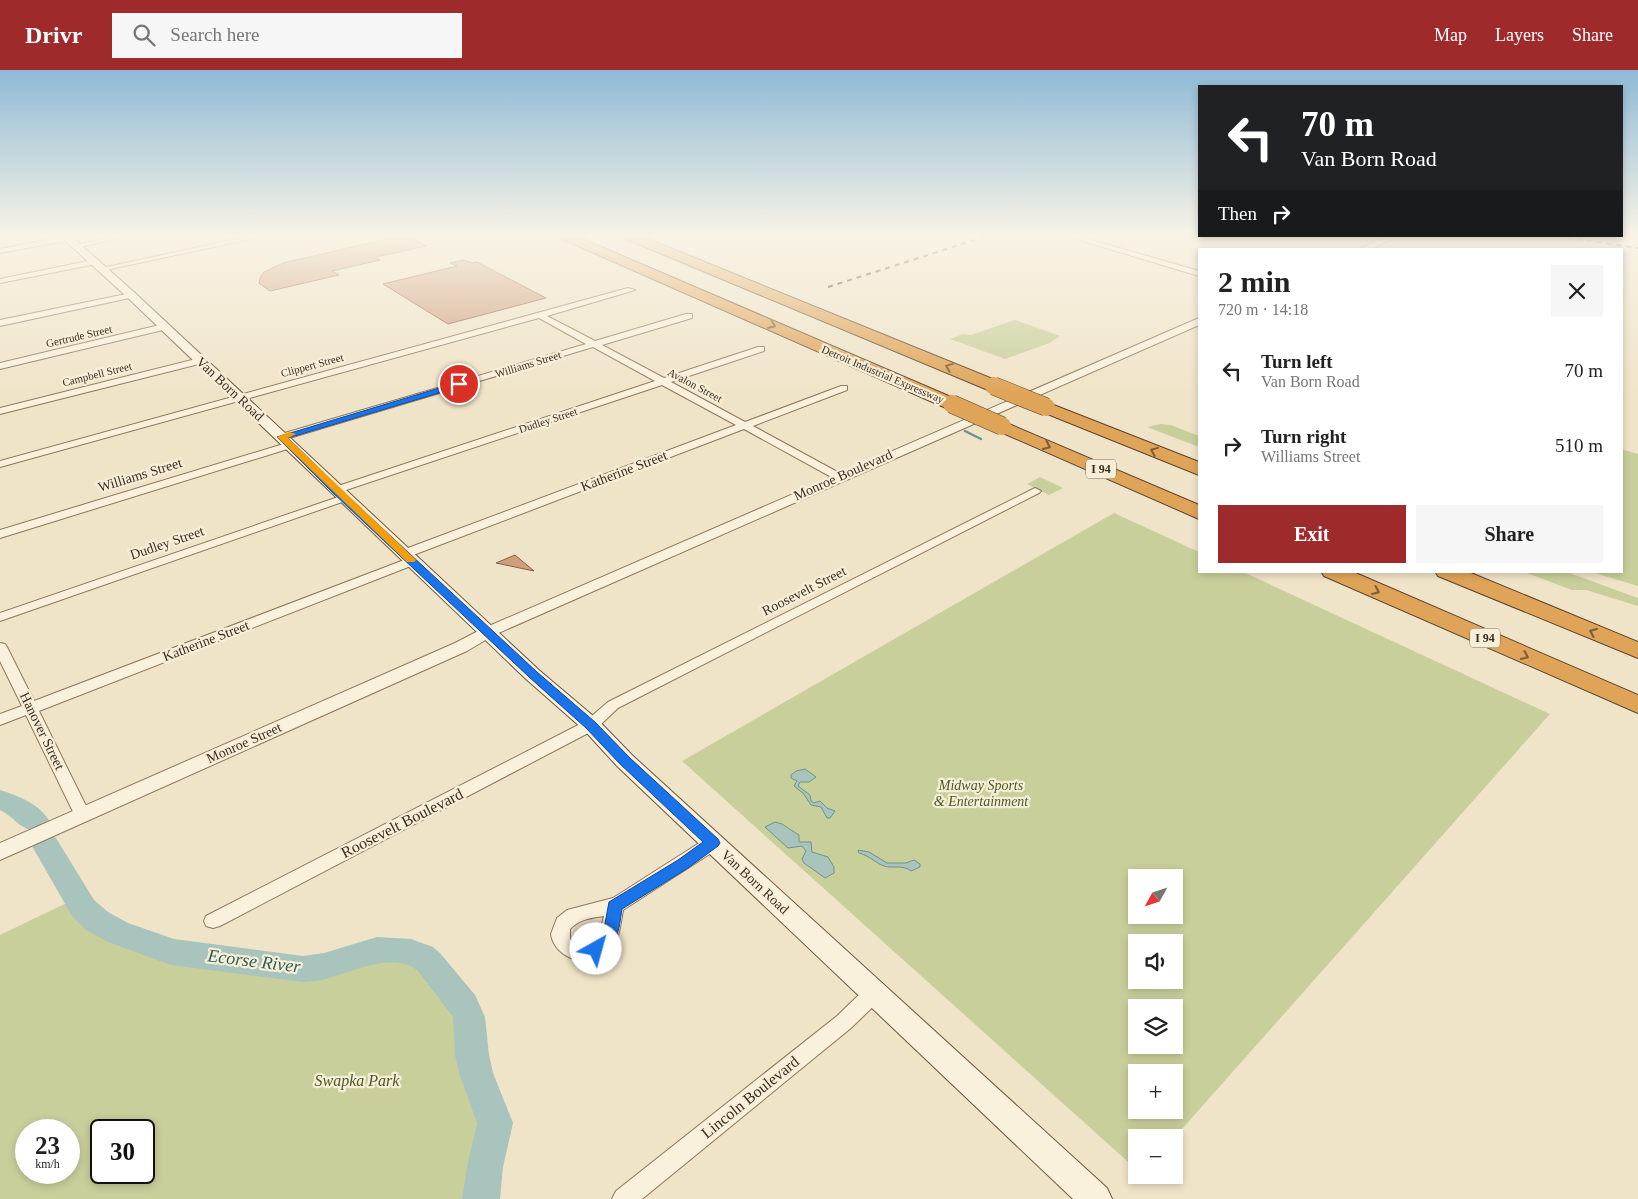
<!DOCTYPE html>
<meta charset="utf-8">
<style>
:root{--surface:#fff;--page:#f6f6f6;--text:#222;--muted:#767676;--accent:#9e2a2b}
body{margin:0;font-family:"Times New Roman",serif;background:var(--page);color:var(--text);height:100vh;display:flex;flex-direction:column;font-size:19px;white-space:nowrap}
*{box-sizing:border-box;margin:0}
p{font-size:16px;color:var(--muted)}
.icon{flex:none;width:28px;height:28px;fill:none;stroke:currentColor;stroke-width:2;stroke-linecap:round;stroke-linejoin:round}
.map{position:relative;flex:1;overflow:hidden}
.sheet{position:absolute;left:1198px;top:178px;width:425px;height:325px;display:flex;flex-direction:column;background:var(--surface);border-radius:0px;box-shadow:0 2px 8px #0003}
.sheet>*{flex:none}
.hud{position:absolute;left:1198px;top:15px;width:425px;height:152px;border-radius:0px;box-shadow:0 2px 8px #0003;background:#202124;color:#fff;overflow:hidden}
.needle{width:32px;rotate:230deg}
.tools{position:absolute;left:1128px;top:799px;display:grid;gap:10px}
.tools a{display:grid;place-items:center;width:55px;height:55px;border-radius:0px;background:var(--surface);box-shadow:0 2px 8px #0003;font-size:25px}
.speed{position:absolute;left:15px;top:1049px;display:flex;gap:10px;font-size:25px;font-weight:700;text-align:center}
.speed>*{display:grid;place-content:center;width:65px;height:65px;border-radius:50%;background:var(--surface);box-shadow:0 2px 8px #0003;line-height:1}
.speed small{font-size:12px;font-weight:400}
.speed .limit{border:2px solid #111;border-radius:8px;background:#fff;color:#111}
.pin{position:absolute;display:grid;place-items:center;width:42px;height:42px;color:#fff;margin:-21px;border:2px solid #fff;border-radius:50%;box-shadow:0 1px 5px #0007}
.me{position:absolute;width:55px;margin:-28px;rotate:38deg;stroke-linejoin:round;filter:drop-shadow(0 0 4px #0008)}
.turn{display:flex;align-items:center;gap:18px;height:105px;padding:0 20px;font-size:22px}
.turn .icon{width:65px;height:65px;stroke-width:2.5}
.turn b{display:block;font-size:35px;line-height:42px}
.then{display:flex;align-items:center;height:48px;padding:0 20px;background:#0003;gap:10px;font-size:19px}
.round{display:grid;place-items:center;flex:none;width:52px;height:52px;border-radius:0px;background:var(--page)}
.head{display:flex;align-items:center;justify-content:space-between;height:85px;padding:0 20px}
h1{font-size:30px;font-weight:800;line-height:38px}
.cta{display:flex;gap:10px;margin-top:auto;padding:10px 20px}
.cta a{flex:1;height:58px;border-radius:0px;background:var(--accent);color:#fff;font-size:20px;font-weight:800;line-height:58px;text-align:center}
.cta a+a{background:var(--page);color:var(--text)}
ul{padding:0;list-style:none}
li{display:flex;align-items:center;gap:15px;height:75px;padding:0 20px}
li div{flex:1}
li b{display:block;font-size:19px}
li em{font-style:normal}
header{display:flex;align-items:center;gap:30px;box-sizing:border-box;height:70px;padding:0 25px;background:var(--accent);color:#fff}
header strong{font-size:24px}
nav{display:flex;gap:28px;margin-inline-start:auto;font-size:18px}
.search{width:350px;height:45px;background:var(--page);display:flex;align-items:center;gap:12px;box-sizing:border-box;padding:0 18px;border-radius:0px;color:var(--muted);font-size:19px}
.map>svg:first-child{display:block}
</style>
<header>
<strong>Drivr</strong>
<div class="search"><svg class="icon" aria-label="search" viewBox="0 0 24 24"><circle cx="10" cy="10" r="6"/><path d="M15 15l6 6"/></svg>Search here</div>
<nav><a>Map</a><a>Layers</a><a>Share</a></nav>
</header>
<div class="map">
<svg width="1638" height="1129" viewBox="0 0 1638 1129">
<rect width="100%" height="100%" fill="#f0e4c8"/>
<path fill="#c9cf9b" fill-rule="evenodd" d="M1015 250 1060 266 1050 273 1005 289 950 269 963 264 971 265Z
M1161 354 1171 355 1199 366V377L1147 357Z
M1621 379 1638 384V516L1588 501H1621Z
M1040 407 1063 418 1049 425 1027 414Z
M1114 443 1199 482V501H1241L1550 644 1174 1068H1136V1099L682 691ZM1136 808H1174V845H1136ZM1136 872H1174V910H1136ZM1136 938H1174V975H1136ZM1136 1002H1174V1040H1136Z
M1521 501H1564L1638 528V536L1586 520H1572Z
M77 828 83 838 97 851 119 863 148 872 161 879 238 892 303 899C344 898 391 861 429 892L463 935 469 947 472 985 476 1003 484 1028 495 1053 485 1097 481 1129H0V865ZM26 1060H69V1102H26ZM101 1060H144V1102H101Z"/>
<path fill="#a9c4bc" stroke="#6f938a" d="M805 699 816 707 809 712H800L798 716 810 725 811 731 814 733 820 731 827 738 835 741 830 748H827L821 737 811 735 803 723 794 716 797 711 791 708V705L796 701Z
M775 752 782 754 799 765V772H811L812 782 828 787 834 797V803L825 808 804 793 802 789 806 781 802 776 788 778 765 757Z
M858 780 869 782 887 793H906L914 790 920 794V797L911 801C902 794 894 799 884 796 877 794 870 786 859 783Z"/>
<g fill="none" stroke-linecap="round" stroke-linejoin="round">
<path stroke="#6f938a" stroke-width="2.5" d="M965 361 981 369"/>
<path fill="#a9c4bc" fill-rule="evenodd" d="M0 720C19 726 40 734 50 752L46 759C23 766 18 749 0 740Z
M46 765 56 768 94 830 108 842 128 853 174 869 303 886 324 883 377 867 411 869 433 877 440 883 475 925 485 947 489 985 493 1003 513 1053 503 1097 500 1129H462L467 1097 477 1053 459 1003 455 985 453 947 418 901C395 881 352 902 326 909 319 911 311 911 303 912L171 895 108 872 86 860 72 846 32 776 36 768Z"/>
</g>
<path fill="#cf9f7d" stroke="#8d5f41" d="M400 166H407L426 176 376 187 380 190 332 201 339 205 270 221 259 213 260 208 264 202 283 193Z
M464 190 472 193 477 192 546 228 448 254 383 214 457 196 450 193Z
M515 485 534 501 496 493Z"/>
<g fill="none" stroke-linecap="round" stroke-linejoin="round">
<g stroke="#8d765c" stroke-width="2">
<path id="minor" d="M66 166H70V170L0 183V179Z
M115 166H130L75 178 71 176Z
M251 166H265L101 201 97 199Z
M1066 166H1078L1199 201V206Z
M93 190 97 192 96 194 0 213V209Z
M628 218 635 220 547 246 595 271 686 244H692V248L602 275 664 308 758 277H764V281L671 312 745 352 841 316H847V320L753 356 843 405 845 407 843 409H835L744 359 408 487H400L398 484 400 481 736 355 662 315 340 422 336 423 330 420 332 418 655 311 593 277 286 369H278L277 367 278 365 586 274 539 248 0 397V391Z
M131 223 135 225 134 227 0 256V250Z
M164 254 168 257 167 259 0 299V293Z
M200 288 203 289V293L0 344V338Z
M290 372 295 375 294 377 0 468V460Z
M1035 418 1041 421 1039 423 618 638 596 659 220 856 213 858 206 856 204 851 206 846 586 651 608 632Z
M344 425 350 428 348 430 0 551V543Z
M412 487 416 488 418 491 416 494 39 641 91 746 89 750 83 752 77 750 26 645 0 655V644L22 636 0 591V573L5 574 7 577 34 631Z
M713 767 719 768 722 773 719 778 623 840C621 853 619 870 610 881 592 901 554 889 551 864L557 848 567 840 613 828 707 768ZM604 846 599 866 591 874H577L570 869V859C580 849 591 848 604 846Z
M874 915 881 917 884 923 881 929 851 958 642 1129H612L616 1121 837 946 867 917Z"/>
</g>
<g stroke="#8d765c" stroke-width="2">
<path id="tertiary" d="M1385 166H1397L1372 179H1360Z
M1199 248V255L494 565 467 581 0 790V773L455 573 482 559Z"/>
</g>
<g stroke="#6f573f" stroke-width="2">
<path id="secondary" d="M60 166H71L135 223 540 601 598 650 633 686 1107 1118 1112 1129H1073L617 696 584 660 526 609 127 227Z"/>
</g>
<g stroke="#5b4430" stroke-width="2">
<path id="motorway" d="M560 166H576L958 330 961 334 958 338 952 339 946 338 562 169Z
M624 166H641L1000 312 1002 316 1000 320H988L626 169Z
M1046 332 1199 392V405L1040 341 1037 337 1040 333Z
M1002 351 1199 435V449L996 360 993 356 996 352Z
M1321 501H1351L1638 625V643L1324 506Z
M1435 501H1466L1638 572V588L1438 506Z"/>
</g>
<use href="#minor" fill="#faf1dc" fill-rule="evenodd"/>
<use href="#tertiary" fill="#faf1dc" fill-rule="evenodd"/>
<use href="#secondary" fill="#faf1dc" fill-rule="evenodd"/>
<use href="#motorway" fill="#e0a458" fill-rule="evenodd"/>
<path stroke="#3d2e20" stroke-width="2" stroke-dasharray="5 5" stroke-linecap="butt" d="M1557 166 1638 178
M828 217 987 166"/>
<g stroke="#5b4430" stroke-width="19" stroke-linecap="butt">
<path id="motorway-bridge" d="M994 316 1046 337
M952 334 1002 356"/>
</g>
<use href="#motorway-bridge" stroke="#e0a458" stroke-width="18"/>
</g>
<defs><path id="oneway-chevron" d="M-2-3.5L2.5 0L-2 3.5" fill="none" stroke-width="1.6" stroke-linecap="round" stroke-linejoin="round" transform="scale(1.25)"/></defs>
<g stroke="#7e5d36">
<use href="#oneway-chevron" transform="translate(772 255) rotate(23)"/>
<use href="#oneway-chevron" transform="translate(949 297) rotate(-158)"/>
<use href="#oneway-chevron" transform="translate(1047 376) rotate(24)"/>
<use href="#oneway-chevron" transform="translate(1154 381) rotate(-158)"/>
<use href="#oneway-chevron" transform="translate(1376 521) rotate(24)"/>
<use href="#oneway-chevron" transform="translate(1593 562) rotate(-157)"/>
<use href="#oneway-chevron" transform="translate(1525 586) rotate(24)"/>
</g>
<linearGradient id="sky" x2="0" y2="1"><stop stop-color="#8fbad6"/><stop offset="0.51" stop-color="#f8f3e6"/><stop offset="1" stop-color="#f8f3e6" stop-opacity="0"/></linearGradient>
<rect width="1638" height="324" fill="url(#sky)"/>
<path fill="#1a73e8" stroke="#114b97" d="M459 312 463 314 462 316 288 368 339 418 537 602 595 652 630 688 718 769 720 773 718 776 688 798 622 839C619 859 618 878 596 886L591 884 589 879 603 864 609 832 678 790 703 772 620 694 586 658 529 607 332 422 277 367Z"/>
<path fill="#f59e0b" d="M289 362 296 364 288 368 414 488 416 490 414 492H407L277 367Z"/>
<g text-anchor="middle" dominant-baseline="central" stroke-width="4.5" stroke-linejoin="round" paint-order="stroke">
<g font-size="11" fill="#3d2e20" stroke="#f7eed8">
<text transform="translate(79 266) rotate(-13)">Gertrude Street</text>
<text transform="translate(528 294) rotate(-17)">Williams Street</text>
<text transform="translate(312 295) rotate(-15)">Clippert Street</text>
<text transform="translate(97 304) rotate(-14)">Campbell Street</text>
<text transform="translate(883 304) rotate(23)">Detroit Industrial Expressway</text>
<text transform="translate(695 315) rotate(28)">Avalon Street</text>
<text transform="translate(548 350) rotate(-18)">Dudley Street</text>
</g>
<g fill="#f7eed8" stroke="#756857" stroke-width="1">
<rect x="1086" y="389.5" width="30" height="19" rx="4"/>
<rect x="1470" y="558.5" width="30" height="19" rx="4"/>
</g>
<g font-size="12" font-weight="bold" fill="#3d2e20">
<text x="1101" y="399">I 94</text>
<text x="1485" y="568">I 94</text>
</g>
<g font-size="14" fill="#3d2e20" stroke="#f7eed8">
<text transform="translate(230 319) rotate(43)">Van Born Road</text>
<text transform="translate(624 401) rotate(-21)">Katherine Street</text>
<text transform="translate(140 405) rotate(-17)">Williams Street</text>
<text transform="translate(843 405) rotate(-24)">Monroe Boulevard</text>
<text transform="translate(167 473) rotate(-19)">Dudley Street</text>
<text transform="translate(804 521) rotate(-27)">Roosevelt Street</text>
<text transform="translate(206 571) rotate(-21)">Katherine Street</text>
<text transform="translate(42 661) rotate(64)">Hanover Street</text>
<text transform="translate(244 673) rotate(-24)">Monroe Street</text>
<text transform="translate(755 812) rotate(43)">Van Born Road</text>
</g>
<g font-size="14" font-style="italic" fill="#4d5a26" stroke="#f7eed8">
<text x="981" y="715">Midway Sports<tspan x="981" dy="16">&amp; Entertainment</tspan></text>
</g>
<g font-size="16" fill="#3d2e20" stroke="#f7eed8">
<text transform="translate(402 753) rotate(-27)">Roosevelt Boulevard</text>
<text transform="translate(750 1027) rotate(-39)">Lincoln Boulevard</text>
</g>
<g font-size="16" font-style="italic" fill="#4d5a26" stroke="#f7eed8">
<text x="357" y="1010">Swapka Park</text>
</g>
<g font-size="18" font-style="italic" fill="#2f5d5a" stroke="#f7eed8">
<text transform="translate(254 891) rotate(7)">Ecorse River</text>
</g>
</g>
</svg>
<div class="tools">
<a><svg class="needle" viewBox="-14 -14 28 28"><path d="M0-13l5 13h-10z" fill="#e53935"/><path d="M0 13l5-13h-10z" fill="#767676"/></svg></a>
<a><svg class="icon" aria-label="sound" viewBox="0 0 24 24"><path d="M4 9h4l5-4v14l-5-4H4zM17 9q2 3 0 6"/></svg></a>
<a><svg class="icon" aria-label="layers" viewBox="0 0 24 24"><path d="M12 4l9 5-9 5-9-5zM3 14l9 5 9-5"/></svg></a>
<a>+</a>
<a>−</a>
</div>
<div class="speed"><div>23<small>km/h</small></div><div class="limit">30</div></div>
<div class="pin" style="left:459px;top:314px;background:#d93025"><svg class="icon" aria-label="arrive" viewBox="0 0 24 24"><path d="M6 21V4h12l-3 4 3 4H6"/></svg></div>
<svg class="me" style="left:596px;top:879px" viewBox="-20 -20 40 40"><circle r="19" fill="#fff"/><path d="M0-13L10 11 0 6-10 11z" fill="#1a73e8"/></svg>
<div class="hud">
<div class="turn"><svg class="icon" aria-label="left" viewBox="0 0 24 24"><path d="M17 20v-9H6M10 6l-5 5 5 5"/></svg><div><b>70 m</b>Van Born Road</div></div>
<div class="then">Then<svg class="icon" aria-label="right" viewBox="0 0 24 24"><path d="M7 20v-9h11M14 6l5 5-5 5"/></svg></div>
</div>
<section class="sheet">
<div class="head"><div><h1>2 min</h1><p>720 m · 14:18</p></div><a class="round"><svg class="icon" aria-label="close" viewBox="0 0 24 24"><path d="M6 6l12 12M18 6L6 18"/></svg></a></div>
<ul>
<li><svg class="icon" aria-label="left" viewBox="0 0 24 24"><path d="M17 20v-9H6M10 6l-5 5 5 5"/></svg><div><b>Turn left</b><p>Van Born Road</p></div><em>70 m</em></li>
<li><svg class="icon" aria-label="right" viewBox="0 0 24 24"><path d="M7 20v-9h11M14 6l5 5-5 5"/></svg><div><b>Turn right</b><p>Williams Street</p></div><em>510 m</em></li>
</ul>
<div class="cta"><a>Exit</a><a>Share</a></div>
</section>
</div>
